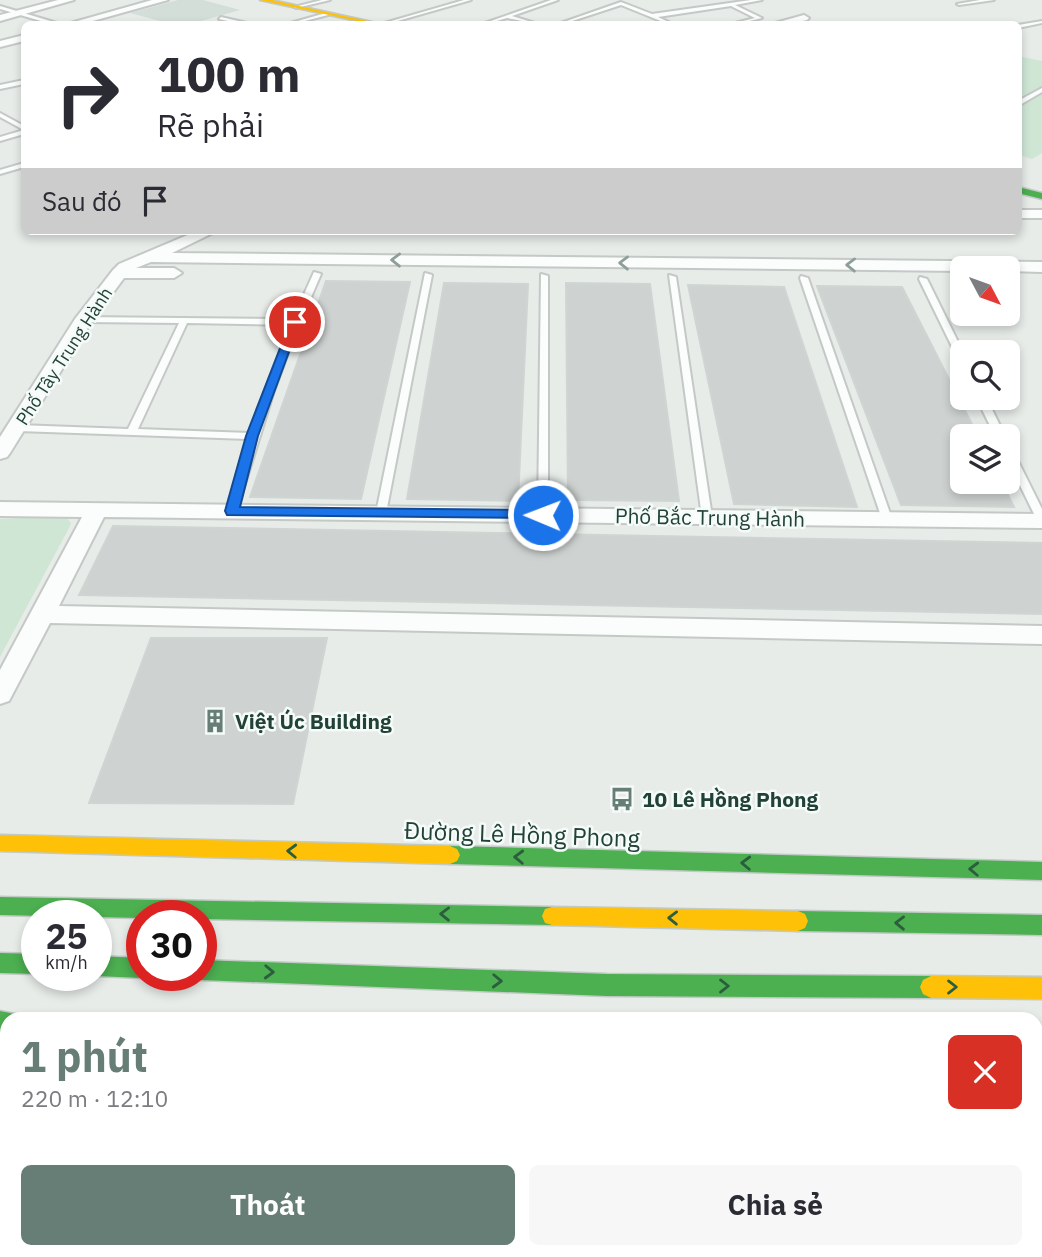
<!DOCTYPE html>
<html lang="vi">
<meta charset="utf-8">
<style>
:root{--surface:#fff;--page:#f7f7f7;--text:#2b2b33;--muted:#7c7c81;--accent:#677e76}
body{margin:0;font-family:"IBM Plex Sans",sans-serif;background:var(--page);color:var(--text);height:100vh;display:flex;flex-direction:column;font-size:26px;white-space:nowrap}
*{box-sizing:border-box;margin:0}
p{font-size:23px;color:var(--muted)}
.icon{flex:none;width:38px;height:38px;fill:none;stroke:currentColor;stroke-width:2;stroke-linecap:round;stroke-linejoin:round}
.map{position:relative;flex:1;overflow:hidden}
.details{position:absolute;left:0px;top:1012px;width:1043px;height:247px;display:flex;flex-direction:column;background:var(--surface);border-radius:21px 21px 0 0;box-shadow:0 4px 10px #0003}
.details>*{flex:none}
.guide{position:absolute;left:21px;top:21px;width:1001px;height:214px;border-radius:10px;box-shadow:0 4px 10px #0003;background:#fff;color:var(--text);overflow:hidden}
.needle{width:46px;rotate:131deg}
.tools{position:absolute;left:950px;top:256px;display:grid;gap:14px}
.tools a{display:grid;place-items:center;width:70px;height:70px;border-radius:10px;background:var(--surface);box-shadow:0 4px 10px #0003;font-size:35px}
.speed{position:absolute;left:21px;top:900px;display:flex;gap:14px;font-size:35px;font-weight:700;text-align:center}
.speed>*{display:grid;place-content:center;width:91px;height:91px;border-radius:50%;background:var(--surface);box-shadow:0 4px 10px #0003;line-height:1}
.speed small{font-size:18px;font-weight:400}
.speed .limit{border:10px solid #d22;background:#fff;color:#111}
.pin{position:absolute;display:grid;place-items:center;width:60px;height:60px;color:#fff;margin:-30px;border:4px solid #fff;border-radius:50%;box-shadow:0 2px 7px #0007}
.me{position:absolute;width:77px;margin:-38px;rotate:271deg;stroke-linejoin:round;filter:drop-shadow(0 0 5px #0008)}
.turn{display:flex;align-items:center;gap:24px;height:147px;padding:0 21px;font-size:32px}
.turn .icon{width:91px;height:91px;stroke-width:2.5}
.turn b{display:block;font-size:49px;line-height:60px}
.then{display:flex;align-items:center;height:66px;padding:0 21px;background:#0003;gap:14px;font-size:26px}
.round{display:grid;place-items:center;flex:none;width:74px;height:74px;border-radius:10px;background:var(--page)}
.head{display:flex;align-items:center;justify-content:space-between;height:119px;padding:0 21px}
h1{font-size:42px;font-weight:700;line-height:52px;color:var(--accent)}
.cta{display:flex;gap:14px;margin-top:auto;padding:14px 21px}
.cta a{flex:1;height:80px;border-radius:10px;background:var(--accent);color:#fff;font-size:28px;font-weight:700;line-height:80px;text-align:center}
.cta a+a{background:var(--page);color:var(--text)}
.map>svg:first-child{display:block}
</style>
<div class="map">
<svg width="1042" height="1257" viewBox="0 0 1042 1257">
<rect width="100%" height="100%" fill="#e7ece9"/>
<path fill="#d4ded9" d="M178 0H203L240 10 191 24H171L130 13Z"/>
<path fill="#cfe6d5" d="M1018 56 1042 61V153L1032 159 1019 155Z
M65 516 71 523 69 528 0 657V519Z"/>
<path fill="#ced3d1" stroke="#cfd5d2" stroke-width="2" d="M326 281 410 282 361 499 250 497Z
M444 283 528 284 518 501 407 499Z
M566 283 650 284 679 501 568 500Z
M688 285 784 287 857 507 734 504Z
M817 286 902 287 978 436H962V481H1001L1014 507 901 505Z
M113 526 1042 543V614L79 595Z
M151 638H327L293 804 89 803Z"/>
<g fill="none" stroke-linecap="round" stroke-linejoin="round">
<g stroke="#c4c9c6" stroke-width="4">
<path id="lane" d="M322 0H330L296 8 294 7Z
M464 0H471L387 24H381Z
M551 0H558L512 16 538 24 507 18 487 24H482Z
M751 0H762L735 5 762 18 737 24H731L755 18 731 6 658 17 673 24H668L621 5 563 24H558L621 2 652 14Z
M980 0H994L959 5 957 4Z
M0 6 57 23V24H51L0 9Z
M326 13 328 15 293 24H287Z
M221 17 247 23V24H241L219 19Z
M1042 21V23L1018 28V25Z
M24 80V84L0 89V85Z
M1042 88V92L1018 106V101Z
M0 113 24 126V130L0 117Z
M24 130V134L0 141V137Z
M24 163V167L0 174V170Z
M314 272 321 274 296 332 274 391 236 513 232 515 227 511 248 439 18 431 13 428 18 425 128 429 179 323 84 322 80 319 81 317 293 319ZM187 323 291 325 250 433 138 429Z
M425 273 432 275 386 513 381 517 376 513Z
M541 274 548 276V515L543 519 538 515Z
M669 275 676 277 712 517 707 521 702 517Z
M801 276 808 278 892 519 891 522H883L882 519 800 278Z
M920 277 927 279 963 352 962 362 958 359 919 279Z
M976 397H986L1005 436H995Z
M1008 448 1013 451 1042 509V524L1037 520 1008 461Z"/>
</g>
<g stroke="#c4c9c6" stroke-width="4">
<path id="street" d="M58 0H74L0 21V15Z
M152 0H168L82 24H67Z
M804 15 809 18 807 20 789 24 775 23Z
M24 35V41L0 47V41Z
M1018 210H1042V218H1018Z
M197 231H217L172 253 1042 262V272L1008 271V268H962V271L151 262 136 268H174L182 273 174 278H124L92 321 10 453 7 457 0 459V437L75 319 113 270 119 264Z
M0 502 1042 514V528L104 517 59 606 1042 626V644L50 623 9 701 0 704V670L82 517 0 516Z"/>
</g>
<g stroke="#c2cac6" stroke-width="3">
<path id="fast" d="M1018 187 1042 193V199L1018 193Z
M450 846 1042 862V880L450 864 443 861 440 855 443 849Z
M0 897 552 907 559 909 562 916 559 923 552 925 201 919V915H142V918L0 915Z
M798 911 1042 915V935L798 931 791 928 788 921 791 914Z
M0 953 37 954V974L0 973Z
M96 956 142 958V975H150L142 978 96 976 92 975H96Z
M201 960 607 974 931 976 939 980 942 987 939 994 931 998 607 996 201 980 192 975H201Z
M0 1011 15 1014 16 1018H7V1033H0Z
M1036 1040H1042V1062H1036Z
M135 1251H161L159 1257H133Z"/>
</g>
<g stroke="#c2cac6" stroke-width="3">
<path id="slow" d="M260 0H272L381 24H371Z
M0 835 450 846 457 849 460 855 457 861 450 864 0 851Z
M552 907 798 911 805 914 808 921 805 928 798 931 552 925 545 923 542 916 545 909Z
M931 976 1042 977V999L931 998 923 994 920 987 923 980Z"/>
</g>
<use href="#lane" fill="#fbfcfc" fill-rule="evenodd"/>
<use href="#street" fill="#fbfcfc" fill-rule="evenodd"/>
<use href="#fast" fill="#4caf50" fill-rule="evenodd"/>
<use href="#slow" fill="#ffc107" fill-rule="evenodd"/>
</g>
<defs><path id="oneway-chevron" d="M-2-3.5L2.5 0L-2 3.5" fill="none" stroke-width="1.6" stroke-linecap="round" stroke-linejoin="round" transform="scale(1.75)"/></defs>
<g stroke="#8e9f9a">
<use href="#oneway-chevron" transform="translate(396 260) rotate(-179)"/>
<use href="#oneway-chevron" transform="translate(624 263) rotate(-179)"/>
<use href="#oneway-chevron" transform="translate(851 265) rotate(-179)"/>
</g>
<g stroke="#2c5d3e">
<use href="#oneway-chevron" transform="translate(292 851) rotate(-178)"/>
<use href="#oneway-chevron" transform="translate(519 857) rotate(-178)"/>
<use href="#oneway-chevron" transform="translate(746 863) rotate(-178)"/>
<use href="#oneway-chevron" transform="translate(974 869) rotate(-178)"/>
<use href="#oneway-chevron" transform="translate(445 914) rotate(-179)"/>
<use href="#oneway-chevron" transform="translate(673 918) rotate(-179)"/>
<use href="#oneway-chevron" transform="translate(900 923) rotate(-179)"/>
<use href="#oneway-chevron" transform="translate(269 972) rotate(2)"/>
<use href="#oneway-chevron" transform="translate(497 981) rotate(2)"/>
<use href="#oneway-chevron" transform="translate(724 986)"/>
<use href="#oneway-chevron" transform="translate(952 987)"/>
</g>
<path fill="#1a73e8" stroke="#114b97" stroke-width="2" d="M291 320 300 322 258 436 240 507 543 510 550 515 548 518 227 515 225 511 246 436Z"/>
<defs>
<g id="building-bare" transform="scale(1.89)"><path d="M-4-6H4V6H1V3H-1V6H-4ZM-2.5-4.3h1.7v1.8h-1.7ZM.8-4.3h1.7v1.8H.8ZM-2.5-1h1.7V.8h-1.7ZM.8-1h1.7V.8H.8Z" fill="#677e76" stroke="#f5fbf8" stroke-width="2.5" paint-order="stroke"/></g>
<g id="bus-bare" transform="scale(1.89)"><path d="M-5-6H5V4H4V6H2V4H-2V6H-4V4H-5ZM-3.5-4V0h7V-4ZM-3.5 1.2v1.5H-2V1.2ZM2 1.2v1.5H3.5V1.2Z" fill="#677e76" stroke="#f5fbf8" stroke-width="2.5" paint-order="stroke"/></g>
</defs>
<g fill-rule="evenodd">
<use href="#building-bare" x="215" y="721"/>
<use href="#bus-bare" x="622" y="799"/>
</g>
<g text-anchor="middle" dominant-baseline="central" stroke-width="5" stroke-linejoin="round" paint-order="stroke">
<g font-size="18" fill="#224238" stroke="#f5fbf8">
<text transform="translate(64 356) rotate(-57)">Phố Tây Trung Hành</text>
</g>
<g font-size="21" fill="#224238" stroke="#f5fbf8">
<text transform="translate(710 517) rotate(1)">Phố Bắc Trung Hành</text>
</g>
<g font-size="21" font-weight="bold" fill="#224238" stroke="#f5fbf8" text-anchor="start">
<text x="235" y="721">Việt Úc Building</text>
<text x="642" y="799">10 Lê Hồng Phong</text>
</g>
<g font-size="24" fill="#224238" stroke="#f5fbf8">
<text transform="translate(522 834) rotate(2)">Đường Lê Hồng Phong</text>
</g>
</g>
</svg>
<div class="tools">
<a><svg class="needle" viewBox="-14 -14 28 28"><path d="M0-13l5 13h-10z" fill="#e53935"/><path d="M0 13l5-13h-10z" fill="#7c7c81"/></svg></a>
<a><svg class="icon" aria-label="search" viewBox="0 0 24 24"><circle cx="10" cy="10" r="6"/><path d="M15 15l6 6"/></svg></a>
<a><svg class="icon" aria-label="layers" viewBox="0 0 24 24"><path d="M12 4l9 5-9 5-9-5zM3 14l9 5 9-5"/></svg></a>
</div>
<div class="speed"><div>25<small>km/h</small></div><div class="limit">30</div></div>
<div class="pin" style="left:295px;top:322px;background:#d93025"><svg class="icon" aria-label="arrive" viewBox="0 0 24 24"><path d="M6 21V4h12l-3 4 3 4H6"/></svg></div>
<svg class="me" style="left:543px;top:515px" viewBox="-20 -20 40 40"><circle r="17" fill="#1a73e8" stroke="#fff" stroke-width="3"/><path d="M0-11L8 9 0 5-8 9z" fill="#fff"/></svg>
<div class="guide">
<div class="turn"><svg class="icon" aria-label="right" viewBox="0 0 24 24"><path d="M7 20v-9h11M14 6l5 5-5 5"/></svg><div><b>100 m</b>Rẽ phải</div></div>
<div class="then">Sau đó<svg class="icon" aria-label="arrive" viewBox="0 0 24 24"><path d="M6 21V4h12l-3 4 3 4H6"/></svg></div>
</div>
<section class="details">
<div class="head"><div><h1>1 phút</h1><p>220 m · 12:10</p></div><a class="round" style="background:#d93025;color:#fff"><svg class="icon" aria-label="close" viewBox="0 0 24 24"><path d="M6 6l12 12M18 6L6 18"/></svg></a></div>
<div class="cta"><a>Thoát</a><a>Chia sẻ</a></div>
</section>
</div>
